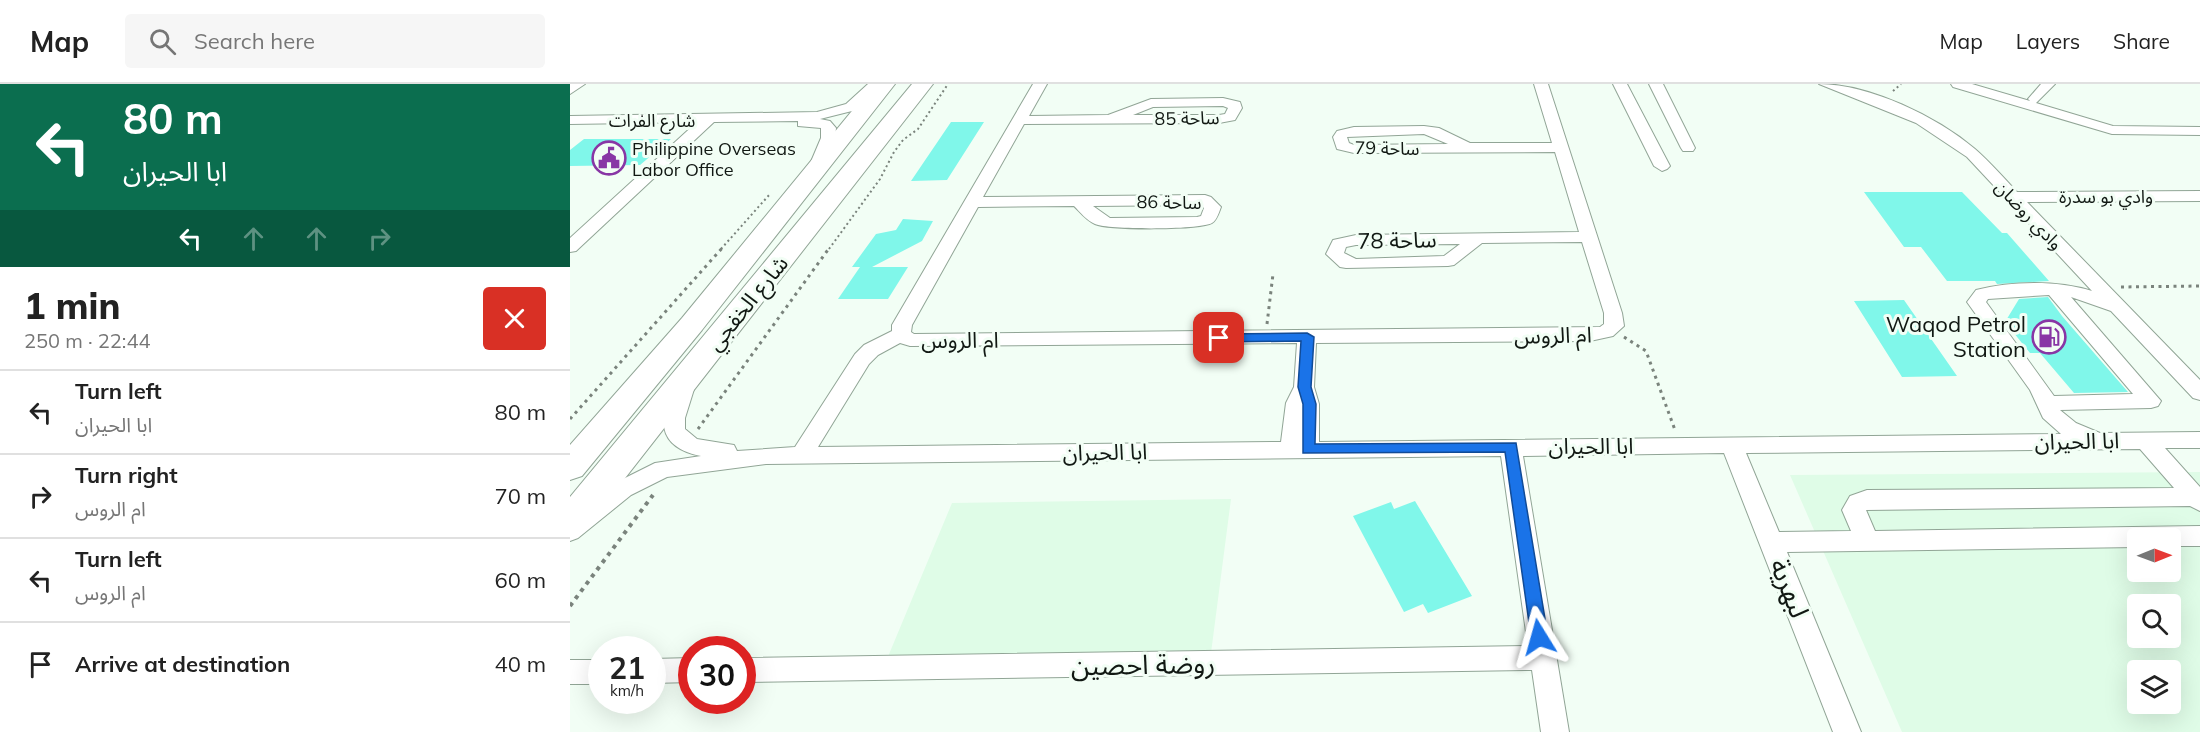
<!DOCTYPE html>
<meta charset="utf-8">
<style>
:root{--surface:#fff;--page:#f6f6f6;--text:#222;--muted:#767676;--line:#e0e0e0}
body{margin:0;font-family:Mulish,"Noto Sans Arabic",sans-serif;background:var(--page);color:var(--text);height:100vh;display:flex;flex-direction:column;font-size:22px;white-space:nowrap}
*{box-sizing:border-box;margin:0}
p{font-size:20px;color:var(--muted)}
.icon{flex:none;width:33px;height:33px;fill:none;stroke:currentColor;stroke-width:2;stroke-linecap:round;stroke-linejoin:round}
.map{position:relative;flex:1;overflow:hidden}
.panel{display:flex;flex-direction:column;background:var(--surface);width:570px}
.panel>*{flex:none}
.banner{background:#0b6e4f;color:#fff;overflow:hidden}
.needle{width:39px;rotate:89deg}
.buttons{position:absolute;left:1557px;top:444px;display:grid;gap:12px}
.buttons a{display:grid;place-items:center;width:54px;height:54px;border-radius:6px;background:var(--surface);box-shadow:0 6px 24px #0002;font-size:30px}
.speed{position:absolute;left:18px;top:552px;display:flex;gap:12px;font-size:30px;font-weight:700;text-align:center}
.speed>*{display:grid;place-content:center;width:78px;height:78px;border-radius:50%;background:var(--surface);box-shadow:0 6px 24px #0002;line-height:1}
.speed small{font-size:15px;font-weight:400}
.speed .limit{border:9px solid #d22;background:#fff;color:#111}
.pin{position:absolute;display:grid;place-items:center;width:51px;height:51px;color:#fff;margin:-26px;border-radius:12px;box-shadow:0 3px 9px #0006}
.me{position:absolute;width:66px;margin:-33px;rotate:352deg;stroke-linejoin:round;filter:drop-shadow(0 0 4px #0008)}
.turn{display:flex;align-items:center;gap:21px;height:126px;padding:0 24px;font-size:27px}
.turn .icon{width:78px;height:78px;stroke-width:2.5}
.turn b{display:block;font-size:42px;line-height:51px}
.lanes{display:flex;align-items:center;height:57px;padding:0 24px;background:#0003;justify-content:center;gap:30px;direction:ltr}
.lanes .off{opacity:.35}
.round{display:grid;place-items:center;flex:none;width:63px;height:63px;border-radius:6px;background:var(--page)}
.headline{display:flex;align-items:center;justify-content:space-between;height:102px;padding:0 24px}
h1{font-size:36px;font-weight:800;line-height:45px}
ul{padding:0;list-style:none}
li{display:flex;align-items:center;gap:18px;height:84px;padding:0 24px;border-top:2px solid var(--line)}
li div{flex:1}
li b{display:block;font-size:22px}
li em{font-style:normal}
header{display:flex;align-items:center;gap:36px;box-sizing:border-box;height:84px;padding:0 30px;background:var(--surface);border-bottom:2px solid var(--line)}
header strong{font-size:28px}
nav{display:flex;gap:33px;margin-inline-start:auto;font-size:21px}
.search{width:420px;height:54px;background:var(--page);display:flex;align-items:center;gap:15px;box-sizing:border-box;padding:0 21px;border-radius:6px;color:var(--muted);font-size:22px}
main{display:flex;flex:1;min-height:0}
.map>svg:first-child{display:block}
</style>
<header>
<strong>Map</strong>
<div class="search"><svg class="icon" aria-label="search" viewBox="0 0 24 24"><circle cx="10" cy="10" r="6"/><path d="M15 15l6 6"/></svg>Search here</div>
<nav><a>Map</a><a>Layers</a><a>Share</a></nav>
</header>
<main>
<section class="panel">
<div class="banner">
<div class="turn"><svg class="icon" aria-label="left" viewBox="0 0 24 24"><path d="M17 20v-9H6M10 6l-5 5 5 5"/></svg><div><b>80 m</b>ابا الحيران</div></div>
<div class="lanes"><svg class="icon" aria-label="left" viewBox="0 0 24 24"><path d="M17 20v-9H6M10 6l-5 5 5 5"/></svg><svg class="icon off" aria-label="ahead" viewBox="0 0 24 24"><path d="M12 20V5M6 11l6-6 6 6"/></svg><svg class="icon off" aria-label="ahead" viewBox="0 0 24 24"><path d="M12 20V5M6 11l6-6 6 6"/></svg><svg class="icon off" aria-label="right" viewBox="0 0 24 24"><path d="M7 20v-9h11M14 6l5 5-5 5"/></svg></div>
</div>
<div class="headline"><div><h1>1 min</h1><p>250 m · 22:44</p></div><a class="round" style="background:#d93025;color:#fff"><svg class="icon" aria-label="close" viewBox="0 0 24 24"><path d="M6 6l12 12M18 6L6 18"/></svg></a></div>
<ul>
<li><svg class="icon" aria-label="left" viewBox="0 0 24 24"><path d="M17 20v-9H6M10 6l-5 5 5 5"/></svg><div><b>Turn left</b><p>ابا الحيران</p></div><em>80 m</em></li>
<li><svg class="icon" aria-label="right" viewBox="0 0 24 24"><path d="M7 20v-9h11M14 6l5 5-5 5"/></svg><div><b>Turn right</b><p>ام الروس</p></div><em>70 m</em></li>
<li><svg class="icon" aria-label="left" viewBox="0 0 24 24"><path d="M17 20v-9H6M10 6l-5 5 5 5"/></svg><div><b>Turn left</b><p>ام الروس</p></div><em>60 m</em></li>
<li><svg class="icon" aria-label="arrive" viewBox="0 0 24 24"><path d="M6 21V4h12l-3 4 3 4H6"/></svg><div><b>Arrive at destination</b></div><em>40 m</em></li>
</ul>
</section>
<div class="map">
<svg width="1630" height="648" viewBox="0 0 1630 648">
<rect width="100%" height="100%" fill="#f2fef5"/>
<path fill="#dffce7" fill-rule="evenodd" d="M1630 388V648H1332L1220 391ZM1568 454H1600V488H1568ZM1568 520H1600V554H1568ZM1568 586H1600V620H1568Z
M661 415 641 569 317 575 382 419Z"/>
<path fill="#80f7ea" d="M381 38H414L377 96 341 97Z
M14 55H101L70 81 0 82V66Z
M1294 108H1392L1432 149H1437L1479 197 1427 200 1425 197H1377L1351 163H1334Z
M333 135 363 137 352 157 302 183H338L318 215H268L290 183H282L306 150 326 146Z
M1478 213 1492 232 1558 308 1504 309 1470 269H1460L1435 238 1449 215Z
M1334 216 1387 292 1332 293 1284 217Z
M845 417 902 512 858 529 853 520 834 528 783 432 821 418 824 425Z"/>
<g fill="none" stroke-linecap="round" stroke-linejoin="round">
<g stroke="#91a596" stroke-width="2">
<path id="minor" d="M0 0H15L0 10Z
M298 0H313L286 26 250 35 260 37 266 44 265 54 253 83 248 85 240 80 251 54V44L228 42V37L144 38 6 167 0 168V154L127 38 0 40V32L247 28 276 20Z
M463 0H477L459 32 538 31 581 15 653 14 670 18 672 24 665 36 649 39 454 40 413 113 635 111 641 113 651 123C649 128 647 136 642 139 630 146 539 146 525 140 517 137 510 128 504 122L408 123 342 241 341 248 344 250 1030 243 1034 240V229L1012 158 912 159 884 181 878 182 776 184 770 183 756 170 763 156 786 151 1009 148 985 68 784 69 767 65 763 53 767 47 784 43 854 42 869 44 900 59H982L964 0H978L1052 229 1054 242 1043 252 1020 257 746 259 744 303 749 320V358L1491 350 1473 334 1460 306 1397 218 1406 206C1442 197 1487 196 1522 207L1397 73 1346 39 1249 0C1300 0 1367 33 1405 65 1420 78 1434 94 1447 108L1630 107V117L1457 118 1630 296V316L1623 314 1541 227 1501 213 1591 317 1588 322 1581 324 1490 326 1506 339 1530 349 1630 348V364H1595L1630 403V427L1620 422 1296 426 1305 447 1630 442V462H1600V454H1568V463L1217 468 1291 648H1263L1154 369 953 372 999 648H971L962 586 172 598V574L958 562 931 372 196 380 97 393 61 411 8 454 0 457V434L45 399 85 379 131 372C85 363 87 332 108 297H122L125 302 115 334V345L127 355 164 361 167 367 225 363 285 270 294 261 322 247V241ZM653 22 658 24 655 30 649 31H563L583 23ZM854 50 878 60 784 61 779 59 777 53ZM631 121 634 124 631 132 627 133 540 134 523 122ZM890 160 874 172 786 175 774 169 776 163 786 161ZM1479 211 1563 310 1484 312 1416 218 1418 215ZM330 259 340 262 727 259 724 303 716 319 711 358 248 363 299 280 308 271ZM1570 365 1604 404 1297 406 1280 412 1272 426 1281 447 1209 448 1176 369Z
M1043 0H1057L1100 82 1097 85 1092 87 1084 82Z
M1079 0H1093L1125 64 1123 67H1113L1111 64Z
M1381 0H1402L1460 17 1458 15 1471 0H1485L1466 19 1543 42 1630 43V51L1542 50 1383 3Z
M122 574V598L82 599V575Z
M0 576H32V600H0Z"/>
</g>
<g stroke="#91a596" stroke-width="2">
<path id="highway" d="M304 0H325L132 246 12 392 0 396V361L112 234Z
M342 0H363L13 448 0 452V413Z"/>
</g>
<path stroke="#7a837c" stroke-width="2" stroke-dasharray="2 3" stroke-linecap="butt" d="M1323 7 1331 0
M151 165 200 110
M259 165 310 95 324 68 333 56 348 45 378 0"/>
<path stroke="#7a837c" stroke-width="3" stroke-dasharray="3 4.5" stroke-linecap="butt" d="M1551 203 1630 202
M697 240 703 190
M1054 253 1076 267 1105 346
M0 335 153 163
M128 345 260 163"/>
<path stroke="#7a837c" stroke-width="4" stroke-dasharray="4 5" stroke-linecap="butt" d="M0 522 83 411"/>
<use href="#minor" fill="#fff" fill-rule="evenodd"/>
<use href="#highway" fill="#fff" fill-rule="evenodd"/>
</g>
<path fill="#1a73e8" stroke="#114b97" stroke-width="1.5" d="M737 249 744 253 741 303 746 320 745 360 946 359 978 553 976 559 969 561 963 559 961 553 935 368 733 369V320L728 303 731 257 649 258 643 254 649 250Z"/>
<defs>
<g id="civic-ring" transform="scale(1.725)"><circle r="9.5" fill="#f2fef5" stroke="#8836a5" stroke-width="1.5"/><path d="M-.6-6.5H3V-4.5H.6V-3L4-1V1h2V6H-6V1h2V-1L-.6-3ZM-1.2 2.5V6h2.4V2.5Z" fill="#8836a5"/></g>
<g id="fuel-ring" transform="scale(1.725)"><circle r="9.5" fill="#f2fef5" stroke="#8836a5" stroke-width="1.5"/><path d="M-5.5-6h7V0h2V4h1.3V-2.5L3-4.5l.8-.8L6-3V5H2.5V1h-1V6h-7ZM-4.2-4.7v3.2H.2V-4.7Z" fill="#8836a5"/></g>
</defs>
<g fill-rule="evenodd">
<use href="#civic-ring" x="39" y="74"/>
<use href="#fuel-ring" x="1479" y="253"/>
</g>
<g text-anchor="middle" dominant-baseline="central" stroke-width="6" stroke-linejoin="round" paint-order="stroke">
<g font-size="18" fill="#111813" stroke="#f2fef5">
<text transform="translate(617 34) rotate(-1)">ساحة 85</text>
<text x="82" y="36">شارع الفرات</text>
<text transform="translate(817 64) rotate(1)">ساحة 79</text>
<text x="1536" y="112">وادي بو سدرة</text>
<text transform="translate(599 118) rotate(1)">ساحة 86</text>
<text transform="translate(1459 131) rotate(46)">وادي روضان</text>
</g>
<g font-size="18" fill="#111813" stroke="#f2fef5" text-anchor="start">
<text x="62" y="64">Philippine Overseas<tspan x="62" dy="21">Labor Office</tspan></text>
</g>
<g font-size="22" fill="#111813" stroke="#f2fef5">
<text transform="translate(827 156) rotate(-1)">ساحة 78</text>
<text transform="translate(177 219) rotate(-51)">شارع الخفجي</text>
<text transform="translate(983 251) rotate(-1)">ام الروس</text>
<text x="390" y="256">ام الروس</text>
<text transform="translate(1507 357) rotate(-1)">ابا الحيران</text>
<text x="1021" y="362">ابا الحيران</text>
<text transform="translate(535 368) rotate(-1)">ابا الحيران</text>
</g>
<g font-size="22" fill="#111813" stroke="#f2fef5" text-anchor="end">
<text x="1456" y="240">Waqod Petrol<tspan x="1456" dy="25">Station</tspan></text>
</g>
<g font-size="27" fill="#111813" stroke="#f2fef5">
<text transform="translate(1220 504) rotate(68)">لبهرية</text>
<text transform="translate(573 580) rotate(-1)">روضة احصين</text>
</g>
</g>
</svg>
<div class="buttons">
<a><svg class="needle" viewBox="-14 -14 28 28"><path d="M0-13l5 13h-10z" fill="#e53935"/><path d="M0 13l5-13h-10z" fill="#767676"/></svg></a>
<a><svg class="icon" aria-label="search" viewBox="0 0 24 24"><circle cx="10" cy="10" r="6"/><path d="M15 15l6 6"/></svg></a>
<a><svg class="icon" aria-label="layers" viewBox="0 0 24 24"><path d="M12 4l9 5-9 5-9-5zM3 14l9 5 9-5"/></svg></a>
</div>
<div class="speed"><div>21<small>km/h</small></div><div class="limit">30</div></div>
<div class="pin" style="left:649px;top:254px;background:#d93025"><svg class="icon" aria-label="arrive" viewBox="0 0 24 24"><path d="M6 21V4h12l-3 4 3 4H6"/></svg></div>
<svg class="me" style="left:969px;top:553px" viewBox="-20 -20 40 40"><path d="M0-17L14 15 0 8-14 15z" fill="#1a73e8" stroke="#fff" stroke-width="4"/></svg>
</div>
</main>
